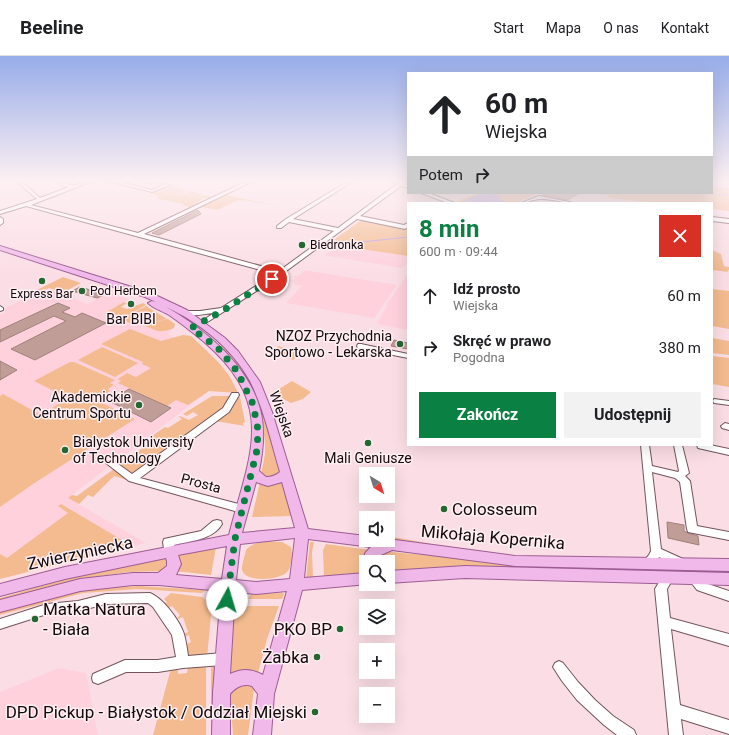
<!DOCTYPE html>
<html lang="pl">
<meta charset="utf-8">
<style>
:root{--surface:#fff;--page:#f2f2f2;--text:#202124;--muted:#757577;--line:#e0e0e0;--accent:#0b8043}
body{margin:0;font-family:Roboto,sans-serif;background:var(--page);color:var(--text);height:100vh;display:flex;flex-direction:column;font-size:15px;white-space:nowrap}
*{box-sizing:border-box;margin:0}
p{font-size:13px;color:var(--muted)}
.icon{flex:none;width:22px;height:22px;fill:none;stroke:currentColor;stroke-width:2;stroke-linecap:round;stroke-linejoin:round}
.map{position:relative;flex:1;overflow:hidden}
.side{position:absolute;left:407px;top:146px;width:306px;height:244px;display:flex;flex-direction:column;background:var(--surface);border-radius:0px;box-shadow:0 4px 16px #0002}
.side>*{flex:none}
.guide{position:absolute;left:407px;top:16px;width:306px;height:122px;border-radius:0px;box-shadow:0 4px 16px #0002;background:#fff;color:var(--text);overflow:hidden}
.needle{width:26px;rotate:142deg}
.buttons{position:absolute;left:359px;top:411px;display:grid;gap:8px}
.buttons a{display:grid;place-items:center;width:36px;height:36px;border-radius:0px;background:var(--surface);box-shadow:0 4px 16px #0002;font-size:20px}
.pin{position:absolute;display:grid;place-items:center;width:34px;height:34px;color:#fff;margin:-17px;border:2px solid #fff;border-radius:50%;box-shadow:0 1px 4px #0007}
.me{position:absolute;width:44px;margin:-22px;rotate:6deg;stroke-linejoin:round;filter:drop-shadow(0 0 3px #0008)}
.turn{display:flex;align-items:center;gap:14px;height:84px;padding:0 12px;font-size:18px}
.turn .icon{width:52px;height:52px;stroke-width:2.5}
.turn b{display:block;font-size:28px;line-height:34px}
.then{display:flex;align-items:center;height:38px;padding:0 12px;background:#0003;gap:8px;font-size:15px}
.round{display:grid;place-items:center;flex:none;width:42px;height:42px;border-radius:0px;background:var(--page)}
.head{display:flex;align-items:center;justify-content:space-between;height:68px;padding:0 12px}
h1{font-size:24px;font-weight:700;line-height:30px;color:var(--accent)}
.action{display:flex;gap:8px;margin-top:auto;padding:8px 12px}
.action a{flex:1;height:46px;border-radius:0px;background:var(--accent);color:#fff;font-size:16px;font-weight:700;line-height:46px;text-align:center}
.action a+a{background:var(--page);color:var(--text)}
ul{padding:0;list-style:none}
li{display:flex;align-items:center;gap:12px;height:52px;padding:0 12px}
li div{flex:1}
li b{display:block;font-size:15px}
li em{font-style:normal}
header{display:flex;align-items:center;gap:24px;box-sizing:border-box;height:56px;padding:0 20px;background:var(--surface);border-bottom:1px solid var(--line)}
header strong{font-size:19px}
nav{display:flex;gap:22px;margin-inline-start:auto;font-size:14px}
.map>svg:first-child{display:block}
</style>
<header>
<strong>Beeline</strong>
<nav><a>Start</a><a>Mapa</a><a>O nas</a><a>Kontakt</a></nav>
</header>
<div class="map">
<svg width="729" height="679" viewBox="0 0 729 679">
<rect width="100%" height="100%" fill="#fbdee5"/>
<path fill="#fed1dd" d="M343 190 408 200V207L402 212 323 199Z
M306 214 309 215 397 229 374 262 286 247 302 230 293 228 295 226 292 225 295 222 293 221 295 220H298Z
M408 218V274L381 269 377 267 388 249H386Z
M48 232 88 248 108 236 129 243 106 257 117 261 138 251 156 258 174 270 168 278 174 282 183 279 189 280 207 294 220 308 230 321 238 337 209 335 68 442 146 487 22 515 0 522V259L5 257V252Z
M59 612 86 617 98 679H0V636Z"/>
<path fill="#f3bb8f" d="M171 129 175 130 174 131 211 141C204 145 193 139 186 137V135L170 141 183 137 203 143 194 148 206 144 190 151 181 149 184 148 159 143 156 139 150 137Z
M712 130 729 132V155L712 153V147H656L609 142 607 139 587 137H712Z
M479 137H538L516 147H462L457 145Z
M226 139 278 150 242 144 236 145 217 154 202 151Z
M363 163 408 173V200L328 188Z
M712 194 721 198 724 210 729 211V214L727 215 729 216 712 214Z
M63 221 81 227 64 236 49 232 39 235H35Z
M712 233 729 235V273L712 270Z
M124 246 127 247 121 251 127 253 143 247 146 249 121 263 105 257Z
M146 250 167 263 136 269 121 264Z
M168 263 175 268 174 272C155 280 156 271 139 269Z
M130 273 161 285 183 279 191 280 220 308 230 321 238 337 209 335 188 349 176 344 167 350 118 327 121 325 118 323 127 317 136 321 151 312 142 308 143 306 101 288Z
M201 275 235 301 250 323 258 340 282 417 267 423 261 419C262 411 265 402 265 395 266 364 253 327 234 304 225 293 212 284 201 275Z
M712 282 729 285V299L712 297Z
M278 290 301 297 293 304 274 296Z
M102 291 138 307 115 321 78 304Z
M712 300 729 302V331L712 328Z
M70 306H74L115 324 110 327 114 329 108 333 110 335 96 344 135 363 36 426 0 451V340L3 338 41 359 68 342 34 325Z
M292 325 311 336 303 343 291 347 276 339 279 333Z
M212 340H232L229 348 127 424 114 420 93 441 88 439 79 448 68 442 72 439 77 440 155 383 152 380 165 371 168 372 182 363 179 361 180 360 189 364 198 359 193 356 187 360 183 358Z
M238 341H240L245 366 243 367V369L245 370 215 365Z
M284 423 294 460 252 461 260 426Z
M61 448 134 491 83 502 0 523V498L7 502 68 457 58 450Z
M388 480 432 488 490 496 488 498 431 491 388 483Z
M282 486 291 491C292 496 292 501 291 506 290 510 290 514 286 517 279 524 243 527 242 513 242 507 245 500 246 494 255 484 269 486 282 486Z
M310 486H314L312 496 313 523H306Z
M326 488 370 494 366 498V518L324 522 323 494Z
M216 491 211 519 174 515 180 505 178 498Z
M381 495 456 502 631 511 626 513 627 516H388V506H373Z
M168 500 172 508 163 515 129 516 100 520 0 546V542L94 515Z
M139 530 205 534 202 537 137 533 83 537 0 559V555L83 533Z
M171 537 202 541 212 549 207 602 187 601 185 589 191 586 189 579 182 582V579L188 576 183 561 176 564 180 559 172 550 166 554 164 549 167 546 164 543Z
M283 537 284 538 282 543H248L251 538Z
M233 550H279L267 583 257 621 230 623Z
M206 607V679H153L170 616 174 612 178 613V618L187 617 188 610Z
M215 607 214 679H211V608Z
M238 628 251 629 254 633 248 679H233L230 638Z"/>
<path fill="#bd9feb" d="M482 137 502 139 499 143 505 145 502 147H467L464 145Z"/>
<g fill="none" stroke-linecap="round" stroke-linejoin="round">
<path stroke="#bd9feb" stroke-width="1" d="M676 137 715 138
M717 138 729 139
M325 190 408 181"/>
</g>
<path fill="#c09e97" stroke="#a1807a" d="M543 137H580L567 144 542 139Z
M198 154 201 158 159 179 152 177Z
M80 231 94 235 104 239 97 242 72 235Z
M58 247 70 252 62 256 75 261 82 257 106 267 35 304 11 293 66 265 54 260 0 286V274Z
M394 284 408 287V293L391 290Z
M0 305 17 314 0 324Z
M129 333 171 352 151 366 109 345Z
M667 466 684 469V475L688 477 698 480 699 489 668 482Z"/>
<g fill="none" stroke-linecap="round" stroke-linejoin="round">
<g stroke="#72545c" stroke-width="2">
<path id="minor" d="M15 124H20L40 142 69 131 63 130 57 124C63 124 66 129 72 129 79 130 86 124 95 124L31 149 138 177 249 124H255L144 178 279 215 334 175 289 166 281 172H277V170L286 163 350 124H355L293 163 338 172 397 128 387 124H394L400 126 403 124H408L404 128 408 129V132L401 130 360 160 404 169 408 167V171L405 173 357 163 274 224 201 270 199 269V267L214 257C204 258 189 262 181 256L182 255H200L221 252 275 218 26 150 0 158V155L37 143Z
M104 124H113L152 134 165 128 169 129 152 136Z
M137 124 150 125 157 124 151 128Z
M421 137H428L455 147H448Z
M539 140 570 146 572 147C562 147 548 142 540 143 533 143 528 147 521 147Z
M0 161 3 163V167L0 169Z
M712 161 729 163V167L712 165Z
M0 250 3 252V254L0 255Z
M358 288H361L408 298V302L358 292 357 290Z
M232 337H238L239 339 229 356 140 422 246 450 247 453 246 456 242 457 129 425 106 407 108 405H114L132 418 223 352Z
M714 343 729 345V349L714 347 713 345Z
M725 367 729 368V374L722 372 721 370Z
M641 389H649L652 410 678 416 679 415 674 389H682L689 417 685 420 690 425 697 470 729 476V484L688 476 687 473 680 426 675 422 652 416 661 493 683 503 684 506 683 509 679 510 659 501C656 507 650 512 643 510L642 507 649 499 651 495Z
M697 389H710L729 393V399L698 392Z
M217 464 221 465 222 468C213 484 190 485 174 489V496L173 499 169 500 165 499 163 486 164 483 201 475 213 465Z
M668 516 672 518 674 521 667 533 670 562 729 578V590L671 573 680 649 729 664V678L681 663 683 679H669L655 533 664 518Z
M693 516 697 518 705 527 729 535V545L697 534 687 521 689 518Z
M150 537C163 542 180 565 184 578 186 585 187 593 188 600L223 597 227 599 229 603 227 607 223 609 183 612 158 616H126L98 628 93 626 92 622 93 618 125 604H158L176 601 172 579 153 551 148 547 106 548 78 555 47 558 0 573V563L47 548 78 545 106 538Z
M559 605 563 607 578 626 595 644 613 660 634 674 636 679H617L604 669 577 644 562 625 553 611 555 607Z"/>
</g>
<g stroke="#9d5c93" stroke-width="2">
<path id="major" d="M0 190 151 237 187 254 225 282 238 295 260 326 272 356 308 473 366 480V484L388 483 515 500 729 503V515L515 510 392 494 381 499 375 506H366V511L363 510 361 506 366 496 371 491 308 483 304 522 366 517V528H368L302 534 274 638 271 679H253L258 638 252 630C243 627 236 631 230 638V679H212L213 636 221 535 159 529H133L80 535 0 556V544L80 523 133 517H158L167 510V505L166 502 65 523 0 540V528L65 511 229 479C249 399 279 350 203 285 192 276 181 267 169 259 162 255 153 252 148 247L152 245 156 246 145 241 0 194ZM166 251C199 266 232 292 250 325 264 353 271 386 280 416 275 420 271 421 266 421L259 415C263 396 265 376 261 357 251 311 205 273 166 251ZM256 426 268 430 282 426 295 472 242 477ZM295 482 290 523 256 526 236 524 240 488ZM227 490 222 523 176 519 181 508 178 499ZM287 535 263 619C251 613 243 612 230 618L235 536 256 538Z
M465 510 729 517V529L465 522 388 527V515Z"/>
</g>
<use href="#minor" fill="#fff" fill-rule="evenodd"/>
<use href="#major" fill="#f1b9ea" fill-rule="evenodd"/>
</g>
<linearGradient id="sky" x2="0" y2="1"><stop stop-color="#97ace9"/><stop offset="0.57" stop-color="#fdf0f3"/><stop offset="1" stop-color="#fdf0f3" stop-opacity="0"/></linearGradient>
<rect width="729" height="219" fill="url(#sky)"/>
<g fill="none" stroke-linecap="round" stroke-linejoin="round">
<path stroke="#0b8043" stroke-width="7" stroke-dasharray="0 12.6" d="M227 544 235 483 257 394 258 374 253 348 237 315 218 292 191 272 224 254 272 223"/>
</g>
<g fill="#246731" stroke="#feeff3" stroke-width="1.5">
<circle cx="302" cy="189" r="4"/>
<circle cx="42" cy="225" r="4"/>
<circle cx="82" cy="235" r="4"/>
<circle cx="131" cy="248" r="4"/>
<circle cx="400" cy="288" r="4"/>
<circle cx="139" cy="349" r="4"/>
<circle cx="368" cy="387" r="4"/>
<circle cx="65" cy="394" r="4"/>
<circle cx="444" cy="453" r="4"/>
<circle cx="35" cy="563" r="4"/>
<circle cx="340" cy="573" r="4"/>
<circle cx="317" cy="601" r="4"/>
<circle cx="315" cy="656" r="4"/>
</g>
<g text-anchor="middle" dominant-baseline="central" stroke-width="3" stroke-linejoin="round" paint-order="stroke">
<g font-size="12" fill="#13080b" stroke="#feeff3" text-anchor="start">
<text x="310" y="189">Biedronka</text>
<text x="90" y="235">Pod Herbem</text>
<text x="42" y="238" text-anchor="middle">Express Bar</text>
</g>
<g font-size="14" fill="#13080b" stroke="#feeff3">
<text x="131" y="263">Bar BIBI</text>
<text x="392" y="280" text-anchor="end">NZOZ Przychodnia<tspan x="392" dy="16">Sportowo - Lekarska</tspan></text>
<text x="131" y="341" text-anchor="end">Akademickie<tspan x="131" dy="16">Centrum Sportu</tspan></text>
<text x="73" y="386" text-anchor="start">Bialystok University<tspan x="73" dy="16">of Technology</tspan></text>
<text x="368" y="402">Mali Geniusze</text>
</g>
<g font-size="14" fill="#13080b" stroke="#feeff3">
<text transform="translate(282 358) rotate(71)">Wiejska</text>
<text transform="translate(201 427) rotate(15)">Prosta</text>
</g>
<g font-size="17" fill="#13080b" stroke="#feeff3" text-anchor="end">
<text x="452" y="453" text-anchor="start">Colosseum</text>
<text x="43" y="553" text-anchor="start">Matka Natura<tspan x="43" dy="20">- Biała</tspan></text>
<text x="332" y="573">PKO BP</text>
<text x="309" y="601">Żabka</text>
<text x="307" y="656">DPD Pickup - Białystok / Oddział Miejski</text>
</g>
<g font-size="17" fill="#13080b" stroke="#feeff3">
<text transform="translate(493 481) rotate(5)">Mikołaja Kopernika</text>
<text transform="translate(80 497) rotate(-12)">Zwierzyniecka</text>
</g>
</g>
</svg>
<div class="buttons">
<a><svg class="needle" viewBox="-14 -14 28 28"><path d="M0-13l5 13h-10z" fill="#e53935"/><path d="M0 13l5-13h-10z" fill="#757577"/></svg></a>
<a><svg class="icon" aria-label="sound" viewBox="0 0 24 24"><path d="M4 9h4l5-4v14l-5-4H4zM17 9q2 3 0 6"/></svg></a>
<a><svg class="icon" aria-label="search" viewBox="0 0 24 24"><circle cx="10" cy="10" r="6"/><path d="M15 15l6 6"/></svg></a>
<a><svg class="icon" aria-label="layers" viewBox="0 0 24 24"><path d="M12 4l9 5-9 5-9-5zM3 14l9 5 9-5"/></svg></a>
<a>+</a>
<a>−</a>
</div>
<div class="pin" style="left:272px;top:223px;background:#d93025"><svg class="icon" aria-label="arrive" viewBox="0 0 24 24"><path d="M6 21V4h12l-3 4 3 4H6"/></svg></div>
<svg class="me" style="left:227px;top:544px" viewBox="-20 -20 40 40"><circle r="19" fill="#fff"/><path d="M0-13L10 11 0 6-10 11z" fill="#0b8043"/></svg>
<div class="guide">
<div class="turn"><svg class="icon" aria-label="ahead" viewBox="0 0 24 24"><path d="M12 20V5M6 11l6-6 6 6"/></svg><div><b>60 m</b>Wiejska</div></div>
<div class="then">Potem<svg class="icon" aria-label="right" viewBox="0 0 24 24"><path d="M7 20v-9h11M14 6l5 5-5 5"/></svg></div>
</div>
<section class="side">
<div class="head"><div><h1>8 min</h1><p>600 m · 09:44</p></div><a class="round" style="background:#d93025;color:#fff"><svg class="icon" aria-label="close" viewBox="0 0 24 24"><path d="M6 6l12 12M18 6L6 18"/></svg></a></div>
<ul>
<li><svg class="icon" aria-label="ahead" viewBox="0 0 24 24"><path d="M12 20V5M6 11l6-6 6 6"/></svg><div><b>Idź prosto</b><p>Wiejska</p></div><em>60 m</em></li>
<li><svg class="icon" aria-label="right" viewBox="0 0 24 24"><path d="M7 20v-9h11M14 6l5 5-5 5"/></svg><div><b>Skręć w prawo</b><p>Pogodna</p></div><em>380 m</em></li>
</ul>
<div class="action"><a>Zakończ</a><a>Udostępnij</a></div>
</section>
</div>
